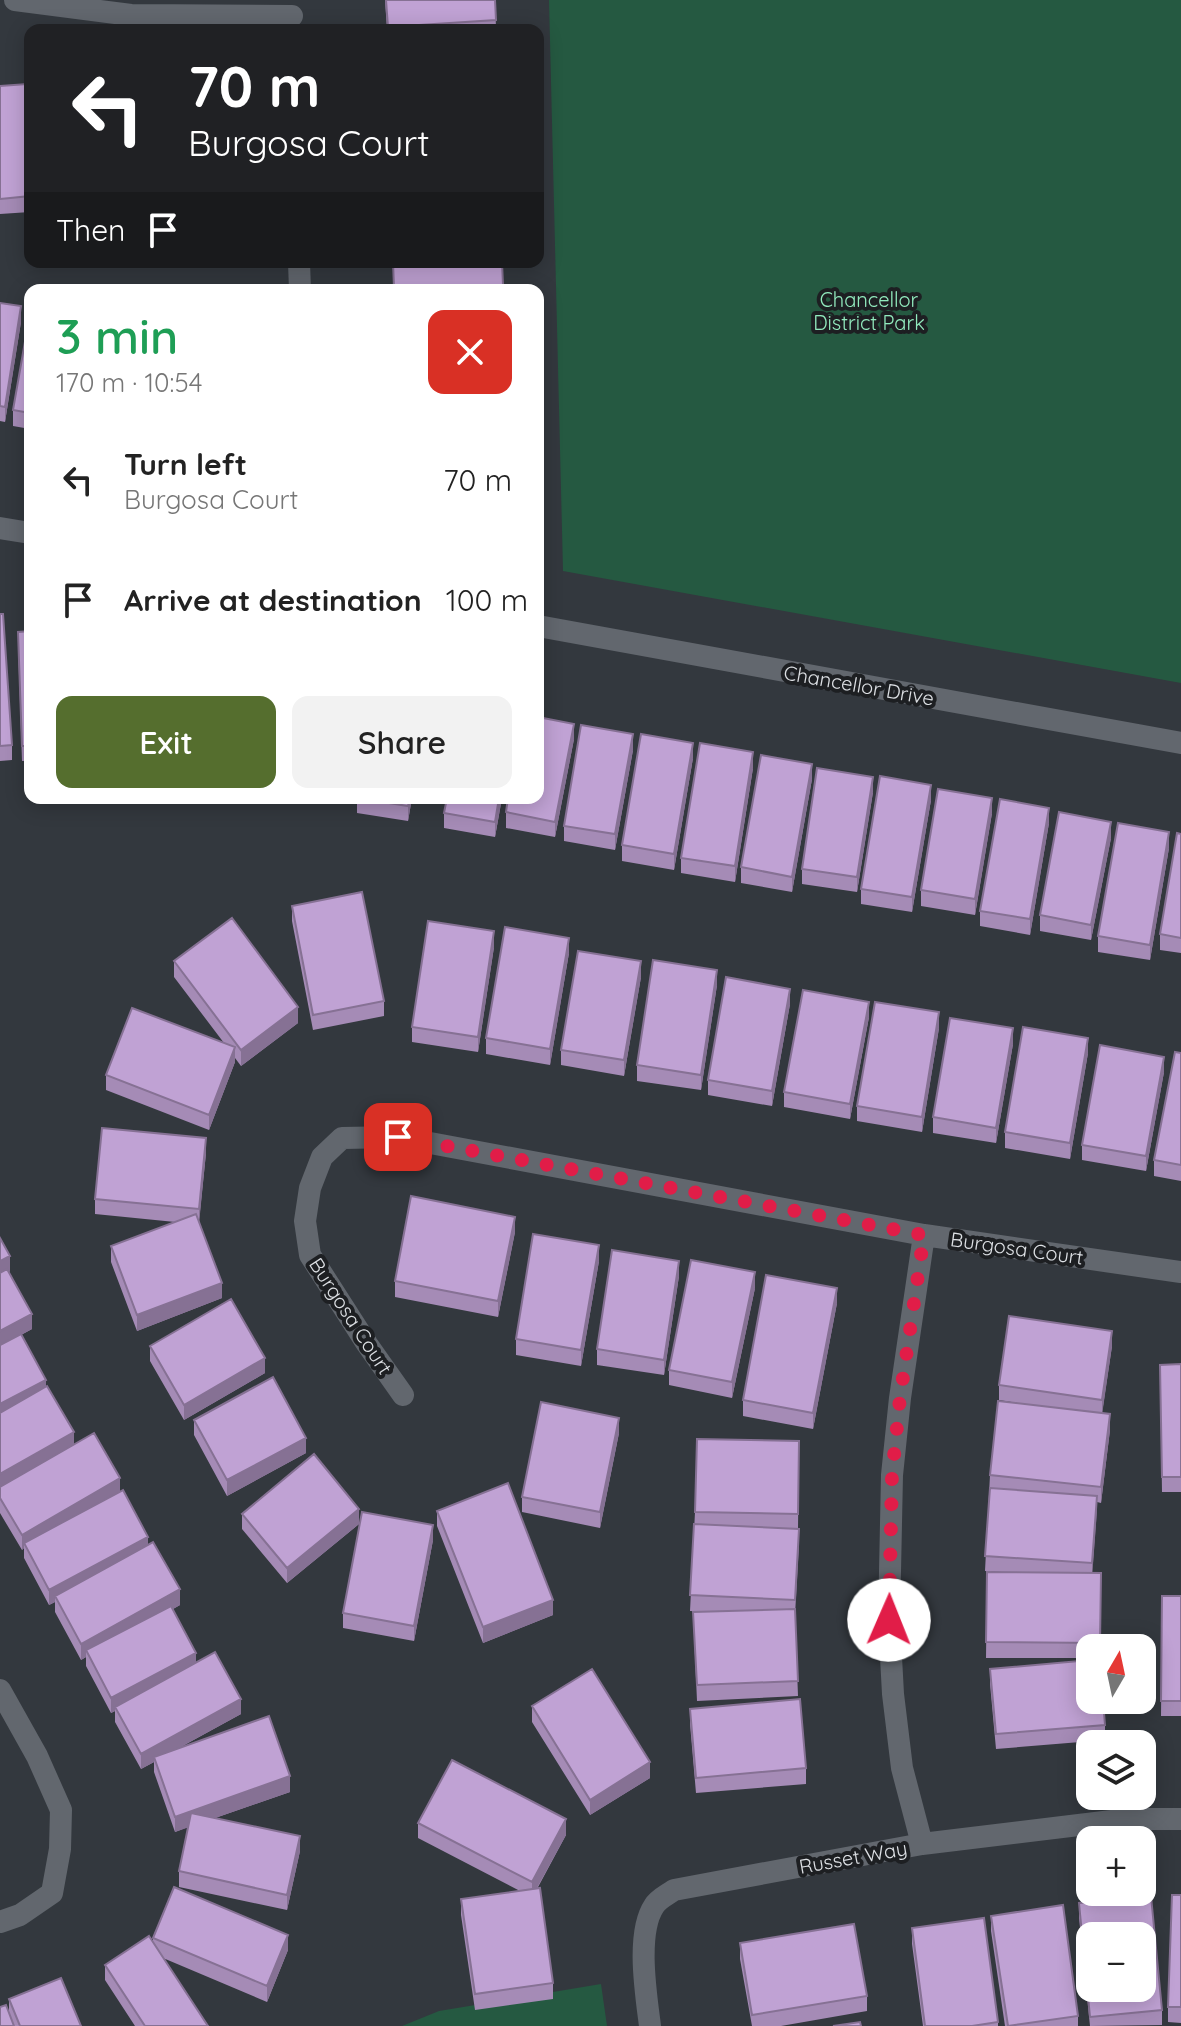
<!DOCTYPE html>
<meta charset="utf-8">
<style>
:root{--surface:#fff;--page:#f2f2f2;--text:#222;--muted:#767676;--accent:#556e2e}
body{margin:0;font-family:Quicksand,sans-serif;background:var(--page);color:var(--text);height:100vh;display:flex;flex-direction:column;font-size:30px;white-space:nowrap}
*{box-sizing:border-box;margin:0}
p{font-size:26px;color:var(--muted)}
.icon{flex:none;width:44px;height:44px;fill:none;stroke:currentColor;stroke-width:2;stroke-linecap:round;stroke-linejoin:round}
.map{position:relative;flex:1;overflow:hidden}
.details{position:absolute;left:24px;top:284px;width:520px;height:520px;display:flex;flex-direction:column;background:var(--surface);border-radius:16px;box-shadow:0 4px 20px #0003}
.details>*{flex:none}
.top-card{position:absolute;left:24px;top:24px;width:520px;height:244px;border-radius:16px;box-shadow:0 4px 20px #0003;background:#202124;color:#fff;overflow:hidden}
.needle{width:52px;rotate:9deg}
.buttons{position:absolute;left:1076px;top:1634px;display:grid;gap:16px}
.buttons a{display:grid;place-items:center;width:80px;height:80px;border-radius:16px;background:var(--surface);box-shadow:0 4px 20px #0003;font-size:40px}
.pin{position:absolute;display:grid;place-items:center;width:68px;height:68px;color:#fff;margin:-34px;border-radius:16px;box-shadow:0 4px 12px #0006}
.me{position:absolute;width:88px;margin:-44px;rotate:1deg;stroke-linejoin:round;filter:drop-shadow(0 0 6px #0008)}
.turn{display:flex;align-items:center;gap:28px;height:168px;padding:0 32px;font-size:36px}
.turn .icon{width:104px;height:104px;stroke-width:2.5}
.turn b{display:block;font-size:56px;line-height:68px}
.then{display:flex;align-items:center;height:76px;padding:0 32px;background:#0003;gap:16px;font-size:30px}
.round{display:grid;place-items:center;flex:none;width:84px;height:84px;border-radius:16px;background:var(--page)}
.headline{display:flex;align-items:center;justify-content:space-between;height:136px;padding:0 32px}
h1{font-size:48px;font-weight:600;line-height:60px;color:#1e9e55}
.action{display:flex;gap:16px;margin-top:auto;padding:16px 32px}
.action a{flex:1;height:92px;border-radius:16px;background:var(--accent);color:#fff;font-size:32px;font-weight:600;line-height:92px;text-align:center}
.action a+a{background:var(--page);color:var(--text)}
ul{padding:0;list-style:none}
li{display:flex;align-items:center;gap:24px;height:120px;padding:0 32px}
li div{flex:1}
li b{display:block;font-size:30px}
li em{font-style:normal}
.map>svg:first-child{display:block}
</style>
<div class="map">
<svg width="1181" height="2026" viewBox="0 0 1181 2026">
<rect width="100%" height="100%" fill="#33383e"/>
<path fill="#255941" d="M549 0H1181V683L563 571Z
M601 1984 607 2026H402L439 2011Z"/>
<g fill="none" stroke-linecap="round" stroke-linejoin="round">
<path stroke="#62676e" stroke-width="22" d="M15 0 131 15 292 16
M299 262 300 290
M403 1395 367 1344 310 1255 305 1221 310 1188 322 1157 342 1138 398 1137 924 1235 1181 1272
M0 1690 37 1756 61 1810 60 1849 52 1893 20 1915 0 1922
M922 1844 902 1768 893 1694 889 1620 892 1475 900 1398 924 1235
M650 2026C646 1994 636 1933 654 1906 658 1899 667 1895 674 1890L922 1844 1128 1819H1181"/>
<path stroke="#62676e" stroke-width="22" d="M0 528 30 533
M538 626 1181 743"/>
</g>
<path fill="#a58bb6" d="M385 0H495L496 28 511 30H387Z
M0 86 30 124V212L0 214Z
M393 262H502L503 290H394Z
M0 303 21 322 5 422 0 421Z
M30 313V429L13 426V410Z
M0 614 12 745V760L0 761Z
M30 631V761H22L18 647Z
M574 739 555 837 506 828V812Z
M633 750 615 850 564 841V826Z
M693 758 674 870 622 861V845Z
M753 768 735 882 681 873V858Z
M812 779 792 892 741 883V867Z
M873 792 857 892 802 884V869Z
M245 798H296L295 803Z
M329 798H353V801Z
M357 798H412L408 821 357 813Z
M447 798H502L495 837 444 828V813Z
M931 800 912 912 861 904V889Z
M992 813 975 915 921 906V890Z
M1049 823 1030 935 980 926V911Z
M1181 834V953L1160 950V934Z
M1111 838 1091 940 1040 931V915Z
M1169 848 1150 960 1098 952V936Z
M292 906 384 1001V1016L313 1030 292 921Z
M494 947 478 1052 412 1042V1027Z
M569 953 550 1065 486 1054V1038Z
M174 961 298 1023 241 1066 235 1058V1062L209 1130 106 1090V1075L224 1043 174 977Z
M641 977 624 1076 561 1065V1050Z
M717 985 701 1090 637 1081V1065Z
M790 1004 772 1106 708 1095V1080Z
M869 1017 850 1119 784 1107V1092Z
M939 1028 922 1132 857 1121V1106Z
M1013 1044 996 1143 933 1133V1117Z
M1088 1053 1070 1159 1005 1148V1132Z
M1181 1053V1181L1154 1176V1160Z
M1164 1072 1146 1171 1082 1160V1145Z
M206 1153 199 1221 222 1298 137 1331 111 1262V1246L175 1222 95 1214V1199Z
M515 1232 498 1317 395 1297V1281Z
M0 1238 10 1271 9 1272 32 1329 21 1335 74 1444 120 1491 180 1605 173 1609 196 1662 241 1714 179 1748 290 1792 215 1818 300 1851 287 1910 179 1887V1871L188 1827 175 1832 154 1772V1762L141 1769 115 1722V1711L111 1713 86 1666V1657L81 1660 55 1612V1602L49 1605 24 1558V1548L22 1550 0 1513Z
M599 1261 581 1366 516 1355V1339Z
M679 1276 664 1375 597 1365V1349Z
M755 1288 732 1398 669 1385V1370Z
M837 1303 813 1429 743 1416V1400Z
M150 1346 265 1373 184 1420 150 1361Z
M1112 1346 1102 1413 1110 1430 1101 1503 1097 1502 1092 1573H1101L1100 1648H1090V1658H986L987 1572H1002L985 1571 990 1475 1024 1404 999 1400V1385Z
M1181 1364V1492H1162L1160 1365Z
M194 1420 306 1453 227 1496 194 1435Z
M619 1433 600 1528 522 1512V1497Z
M799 1441 798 1529 799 1544 795 1615 798 1696 697 1701 693 1612H714L690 1611 695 1512Z
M437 1511 553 1615 483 1643 437 1526Z
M242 1514 359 1524 287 1583 242 1529Z
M433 1540 414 1641 343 1628V1613Z
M1162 1596H1181V1716H1161Z
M990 1669 1105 1725V1740L996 1749 990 1684Z
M532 1706 650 1778 590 1815 532 1722Z
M690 1709 806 1768V1784L696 1793 690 1724Z
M418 1823 566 1835 537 1889 553 1983V1999L475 2010 461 1915V1899L520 1891 418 1838Z
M1181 1895V2023L1168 2022V2007Z
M1079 1903 1162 2010V2025L1090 2026 1079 1918Z
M991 1916 1078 2016V2026H1005L991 1931Z
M912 1928 998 2022V2026H923L912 1944Z
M153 1938 288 1950 267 2002 163 1958 208 2026H135L105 1980V1965L153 1942Z
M740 1943 867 1996V2011L781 2026H752L740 1959Z
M9 1999 81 2026H0L9 2013Z"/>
<path fill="#867194" d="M21 306V322L5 422V407Z
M574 724V739L555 837V822Z
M633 734V750L615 850V834Z
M693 743V758L674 870V854Z
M753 752V768L735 882V866Z
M812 764V779L792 892V877Z
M873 777V792L857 892V877Z
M931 785V800L912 912V897Z
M410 798H412L408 821V806Z
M499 798H502L495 837V822Z
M992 798V813L975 915V899Z
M1049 808V823L1030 935V919Z
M1111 822V838L1091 940V925Z
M1169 832V848L1150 960V945Z
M494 931V947L478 1052V1037Z
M569 938V953L550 1065V1049Z
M641 961V977L624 1076V1060Z
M717 970V985L701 1090V1075Z
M790 989V1004L772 1106V1091Z
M869 1002V1017L850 1119V1104Z
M298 1007V1023L241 1066V1050Z
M939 1012V1028L922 1132V1117Z
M1013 1028V1044L996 1143V1128Z
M1088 1038V1053L1070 1159V1143Z
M235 1047V1062L209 1130V1115Z
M1164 1057V1072L1146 1171V1156Z
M206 1138V1153L199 1224V1209Z
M515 1217V1232L498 1317V1301Z
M599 1245V1261L581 1366V1350Z
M10 1256V1271L0 1277V1261Z
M679 1261V1276L664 1375V1360Z
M755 1272V1288L732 1398V1382Z
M222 1283V1298L137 1331V1315Z
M837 1288V1303L813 1429V1413Z
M32 1314V1329L0 1346V1331Z
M1112 1331V1346L1102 1415V1400Z
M265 1358V1373L184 1420V1405Z
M46 1380V1395L0 1419V1404Z
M1110 1414V1430L1101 1503V1487Z
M619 1418V1433L600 1528V1512Z
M74 1432V1448L0 1490V1474Z
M306 1438V1453L227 1496V1480Z
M120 1478V1493L24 1543V1548L22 1550V1535Z
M1097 1496V1511L1092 1578V1563Z
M359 1509V1524L287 1583V1568Z
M433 1525V1540L414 1641V1626Z
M148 1537V1552L55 1596V1602L49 1605V1590Z
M180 1589V1605L89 1656 86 1650V1657L81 1660V1644Z
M553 1600V1615L483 1643V1627Z
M196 1653V1669L115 1707V1711L111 1713V1698Z
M241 1699V1714L155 1761 154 1757V1762L141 1769V1754Z
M650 1762V1778L590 1815V1800Z
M290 1776V1792L175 1832V1817Z
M566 1819V1835L532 1897V1882Z
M300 1836V1851L287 1910V1895Z
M288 1935V1950L267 2002V1986Z"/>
<path fill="#c0a2d4" stroke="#867194" stroke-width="2" fill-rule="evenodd" d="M386 0H495L496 20 388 27Z
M511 27V30H454Z
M27 84 30 124V196L0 199V86Z
M393 262H502L503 285 394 288Z
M0 303 21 306 5 407 0 406Z
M30 313V413L13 410Z
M0 614H3L12 745 0 746Z
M30 631V746H22L18 632Z
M538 717 574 724 555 822 506 812 508 798H538Z
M581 725 633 734 615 834 564 826Z
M641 734 693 743 674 854 622 845Z
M700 743 753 752 735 866 681 858Z
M761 755 812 764 792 877 741 867Z
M817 768 873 777 857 877 802 869Z
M880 776 931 785 912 897 861 889Z
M938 789 992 798 975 899 921 890Z
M358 798H410L408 806Z
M447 798H499L495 822 444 813Z
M1000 799 1049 808 1030 919 980 911Z
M1059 812 1111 822 1091 925 1040 915Z
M1118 823 1169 832 1150 945 1098 936Z
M1177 833 1181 834V938L1160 934Z
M362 892 384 1001 313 1015 292 906Z
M232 918 298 1007 241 1050 174 961Z
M428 921 494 931 478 1037 412 1027Z
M505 927 569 938 550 1049 486 1038Z
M578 951 641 961 624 1060 561 1050Z
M653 960 717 970 701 1075 637 1065Z
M726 977 790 989 772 1091 708 1080Z
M803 990 869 1002 850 1104 784 1092Z
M875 1002 939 1012 922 1117 857 1106Z
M132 1008 235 1047 209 1115 106 1075Z
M950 1018 1013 1028 996 1128 933 1117Z
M1023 1027 1088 1038 1070 1143 1005 1132Z
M1100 1045 1164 1057 1146 1156 1082 1145Z
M1175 1052 1181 1053V1165L1154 1160Z
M102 1128 206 1138 199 1209 95 1199Z
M411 1196 515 1217 498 1301 395 1281Z
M196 1214 222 1283 137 1315 111 1246Z
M533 1234 599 1245 581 1350 516 1339Z
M0 1238 10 1256 0 1261Z
M612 1250 679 1261 664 1360 597 1349Z
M691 1260 755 1272 732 1382 669 1370Z
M7 1269 32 1314 0 1331V1273Z
M766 1275 837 1288 813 1413 743 1400Z
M231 1299 265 1358 184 1405 150 1346Z
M1009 1316 1112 1331 1102 1400 999 1385Z
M21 1334 46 1380 0 1404V1345Z
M1181 1364V1477H1162L1160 1365Z
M273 1377 306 1438 227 1480 194 1420Z
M47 1386 74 1432 0 1474V1413Z
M998 1401 1110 1414 1101 1487 990 1475Z
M541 1402 619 1418 600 1512 522 1497Z
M94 1433 120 1478 22 1535 0 1498V1487Z
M697 1439 799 1441 798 1514 695 1512Z
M314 1454 359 1509 287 1568 242 1514Z
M508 1483 553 1600 483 1627 437 1511Z
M990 1488 1097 1496 1092 1563 985 1556Z
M123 1490 148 1537 49 1590 24 1543Z
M362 1512 433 1525 414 1626 343 1613Z
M694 1524 799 1529 795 1600 690 1595Z
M153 1542 180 1589 81 1644 55 1596Z
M987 1572 1101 1573 1100 1643 986 1642Z
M1162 1596H1181V1701H1161Z
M171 1606 196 1653 111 1698 86 1650Z
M795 1609 798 1681 697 1685 693 1612Z
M215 1652 241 1699 141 1754 115 1707Z
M1090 1660V1700H1103L1105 1725 996 1734 990 1669Z
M592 1669 650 1762 590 1800 532 1706Z
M800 1699 806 1768 696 1778 690 1709Z
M269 1716 290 1776 175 1817 154 1757Z
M452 1760 566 1819 532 1882 418 1823Z
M191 1813 300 1836 287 1895 179 1871Z
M174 1887 288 1935 267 1986 153 1938Z
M540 1888 553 1983 475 1994 461 1899Z
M1172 1895H1181V2007H1168Z
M1151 1896 1162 2010 1090 2017 1079 1903ZM1090 1936H1142V1988H1090Z
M1063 1905 1078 2016 1008 2026 991 1916Z
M984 1918 998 2022 972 2026H925L912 1928Z
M854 1924 867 1996 752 2015 740 1943Z
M149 1936 208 2026H145L105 1965Z
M61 1978 81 2026H20L9 1999Z
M6 2005 14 2026H0V2007Z
M860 2022 861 2026H833Z"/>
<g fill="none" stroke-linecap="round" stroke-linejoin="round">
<path stroke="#e11d48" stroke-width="14" stroke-dasharray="0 25.2" d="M398 1137 924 1235 900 1398 892 1475 889 1620"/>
</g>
<g text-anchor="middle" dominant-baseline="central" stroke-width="8" stroke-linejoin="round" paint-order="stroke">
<g font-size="20" fill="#92ebbe" stroke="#1d1f22">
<text x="869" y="299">Chancellor<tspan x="869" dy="23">District Park</tspan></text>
</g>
<g font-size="20" fill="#dde0e4" stroke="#1d1f22">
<text transform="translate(859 685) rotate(10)">Chancellor Drive</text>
<text transform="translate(1017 1248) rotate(8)">Burgosa Court</text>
<text transform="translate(351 1316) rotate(57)">Burgosa Court</text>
<text transform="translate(853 1857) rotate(-10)">Russet Way</text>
</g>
</g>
</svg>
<div class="buttons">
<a><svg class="needle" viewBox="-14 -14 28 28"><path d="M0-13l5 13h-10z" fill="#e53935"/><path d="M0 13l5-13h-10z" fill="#767676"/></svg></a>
<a><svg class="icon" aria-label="layers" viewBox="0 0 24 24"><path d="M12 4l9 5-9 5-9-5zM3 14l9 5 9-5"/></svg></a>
<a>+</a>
<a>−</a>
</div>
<div class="pin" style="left:398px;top:1137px;background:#d93025"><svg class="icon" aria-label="arrive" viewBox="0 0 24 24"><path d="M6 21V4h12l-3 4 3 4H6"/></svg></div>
<svg class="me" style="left:889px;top:1620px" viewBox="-20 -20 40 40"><circle r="19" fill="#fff"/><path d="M0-13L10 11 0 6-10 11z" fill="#e11d48"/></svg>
<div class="top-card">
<div class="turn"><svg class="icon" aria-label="left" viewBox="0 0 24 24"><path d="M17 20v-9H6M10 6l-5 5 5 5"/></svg><div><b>70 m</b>Burgosa Court</div></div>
<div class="then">Then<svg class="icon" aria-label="arrive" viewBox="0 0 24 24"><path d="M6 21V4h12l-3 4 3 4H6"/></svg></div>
</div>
<section class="details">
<div class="headline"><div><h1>3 min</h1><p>170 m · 10:54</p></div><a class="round" style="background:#d93025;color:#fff"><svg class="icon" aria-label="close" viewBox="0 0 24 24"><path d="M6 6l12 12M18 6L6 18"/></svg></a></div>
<ul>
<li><svg class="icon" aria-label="left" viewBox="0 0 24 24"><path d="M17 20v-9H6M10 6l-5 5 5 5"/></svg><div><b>Turn left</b><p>Burgosa Court</p></div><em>70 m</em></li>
<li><svg class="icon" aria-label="arrive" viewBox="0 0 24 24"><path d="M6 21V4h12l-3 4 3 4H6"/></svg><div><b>Arrive at destination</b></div><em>100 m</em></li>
</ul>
<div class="action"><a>Exit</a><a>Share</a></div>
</section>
</div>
